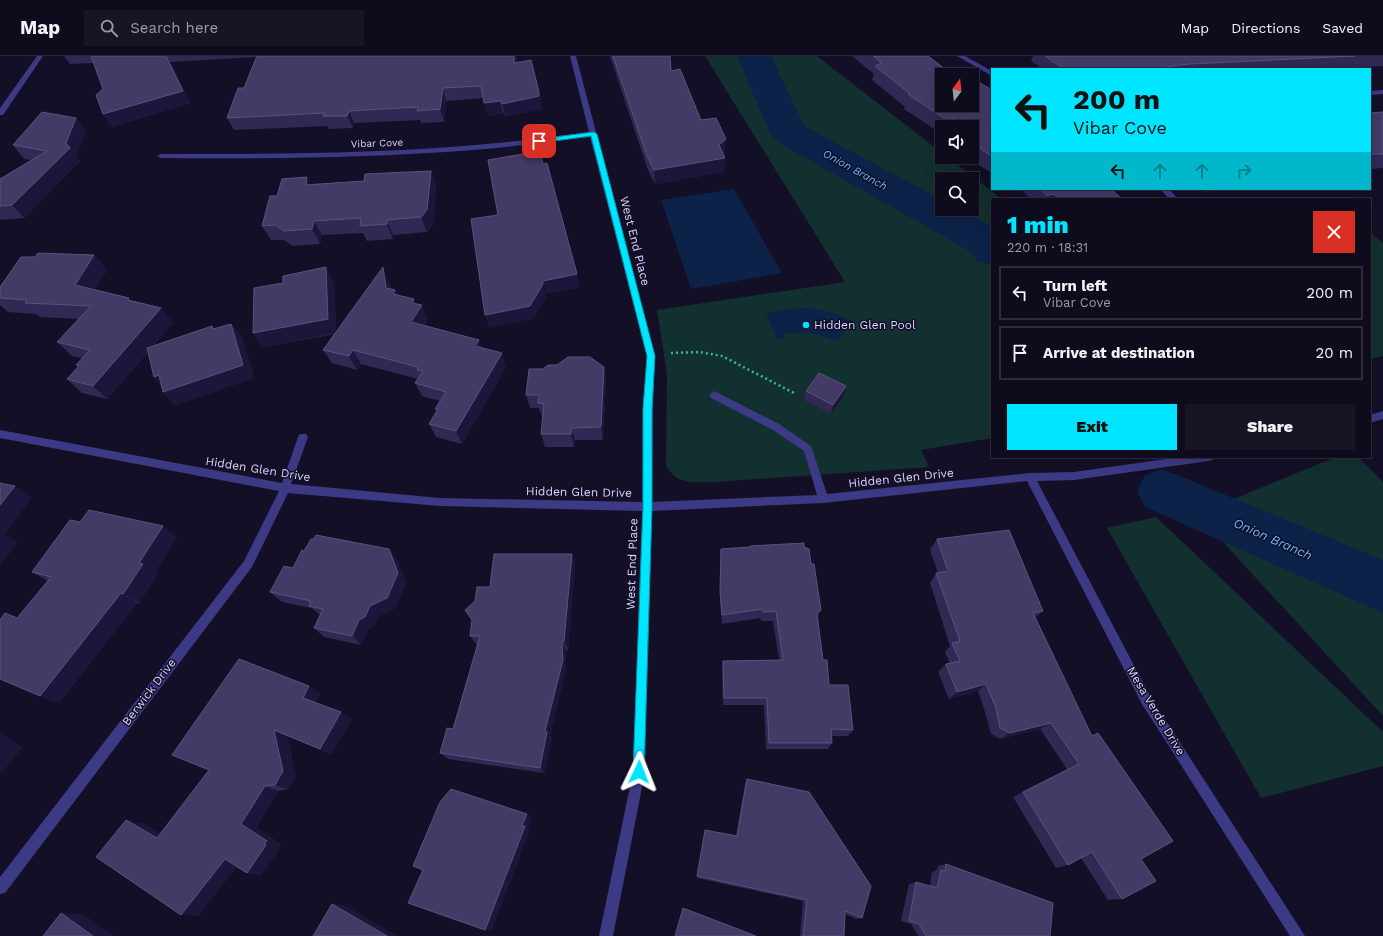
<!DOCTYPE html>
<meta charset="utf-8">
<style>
:root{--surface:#0e0b1c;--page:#171425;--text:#f1f3f6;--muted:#9b9ba3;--line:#2e2b3b;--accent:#00e5ff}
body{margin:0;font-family:"Work Sans",sans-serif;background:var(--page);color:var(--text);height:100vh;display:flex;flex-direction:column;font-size:15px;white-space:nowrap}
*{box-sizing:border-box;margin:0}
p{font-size:13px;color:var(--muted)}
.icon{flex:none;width:22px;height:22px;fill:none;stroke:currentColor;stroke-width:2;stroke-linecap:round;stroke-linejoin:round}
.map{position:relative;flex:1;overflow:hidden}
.sheet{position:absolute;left:991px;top:142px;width:380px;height:260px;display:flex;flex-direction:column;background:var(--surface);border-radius:0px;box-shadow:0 4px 16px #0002,0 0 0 1px var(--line)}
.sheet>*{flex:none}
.banner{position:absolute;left:991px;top:12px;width:380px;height:122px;border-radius:0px;box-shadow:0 4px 16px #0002,0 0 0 1px var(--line);background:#00e5ff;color:#111;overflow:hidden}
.needle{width:26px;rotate:15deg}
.buttons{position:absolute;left:935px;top:12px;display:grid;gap:8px}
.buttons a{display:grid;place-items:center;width:44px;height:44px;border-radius:0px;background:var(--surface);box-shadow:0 4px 16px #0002,0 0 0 1px var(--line);font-size:20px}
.pin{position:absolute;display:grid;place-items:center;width:34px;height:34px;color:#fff;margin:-17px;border-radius:8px;box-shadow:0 2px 6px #0006}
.me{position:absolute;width:44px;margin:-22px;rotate:2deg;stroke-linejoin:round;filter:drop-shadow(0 0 3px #0008)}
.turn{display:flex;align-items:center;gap:14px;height:84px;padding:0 16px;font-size:18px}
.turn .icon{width:52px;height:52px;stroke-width:2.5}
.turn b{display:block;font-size:28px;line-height:34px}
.lanes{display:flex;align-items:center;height:38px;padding:0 16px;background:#0003;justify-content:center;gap:20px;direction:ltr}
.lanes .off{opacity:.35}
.round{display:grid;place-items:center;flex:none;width:42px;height:42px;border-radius:0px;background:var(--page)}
.overview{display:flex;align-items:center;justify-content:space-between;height:68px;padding:0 16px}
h1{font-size:24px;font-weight:800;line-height:30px;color:var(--accent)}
.primary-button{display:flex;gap:8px;margin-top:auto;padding:8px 16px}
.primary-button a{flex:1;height:46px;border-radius:0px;background:var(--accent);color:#111;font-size:16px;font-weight:800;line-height:46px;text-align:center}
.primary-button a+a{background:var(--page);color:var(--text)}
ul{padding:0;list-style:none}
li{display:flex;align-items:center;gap:12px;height:54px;margin:0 8px 6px;padding:0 8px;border:2px solid var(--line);border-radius:0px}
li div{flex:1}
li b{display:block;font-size:15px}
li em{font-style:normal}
header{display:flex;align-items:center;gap:24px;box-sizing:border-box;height:56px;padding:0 20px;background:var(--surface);border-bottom:1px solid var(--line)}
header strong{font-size:19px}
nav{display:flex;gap:22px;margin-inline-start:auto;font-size:14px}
.search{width:280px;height:36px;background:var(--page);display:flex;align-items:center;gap:10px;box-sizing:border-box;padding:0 14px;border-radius:0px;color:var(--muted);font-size:15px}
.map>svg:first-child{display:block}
</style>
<header>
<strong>Map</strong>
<div class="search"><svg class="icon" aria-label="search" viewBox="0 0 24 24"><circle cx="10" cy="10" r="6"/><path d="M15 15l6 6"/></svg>Search here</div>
<nav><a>Map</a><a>Directions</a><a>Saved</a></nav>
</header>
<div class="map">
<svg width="1383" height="880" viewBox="0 0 1383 880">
<rect width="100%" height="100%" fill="#130f26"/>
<path fill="#12302f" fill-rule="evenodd" d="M705 0H817L942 97V101H947L1002 143H992V382L921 394 929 411 716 426C695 426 678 430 666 410L667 319 657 254 845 226ZM942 123H972V153H942Z
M1370 176 1383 187V300L1370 303Z
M1336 401H1358L1383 426V660L1197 458Z
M1156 461 1383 676V710L1261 742 1107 472Z"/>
<path fill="#0c2248" d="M734 133 782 217 691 233 661 144Z
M799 252C819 252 835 257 854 265L837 286C820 277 803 275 783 278L784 282 777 283 766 257Z"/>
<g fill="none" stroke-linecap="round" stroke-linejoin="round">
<path fill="#0c2248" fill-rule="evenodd" d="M737 0H771L804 70 942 144V153H959L992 171V209L977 205 973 197 776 85 770 77Z
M1163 413 1383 504V557L1145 451 1137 435 1145 419Z"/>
<path stroke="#2fb8b0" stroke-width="2.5" stroke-dasharray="2 3" stroke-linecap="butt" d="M671 297 700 296 722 300 794 337"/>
<path fill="#3d3a85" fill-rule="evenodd" d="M37 0H43L3 59H0V52Z
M570 0H576L655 300 653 353 652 446 817 439 804 395 773 374 711 342 709 339 714 335 779 368 811 390 827 438 1030 417 1074 416 1180 401H1214L1212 404 1209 405 1074 424 1037 425 1150 640 1305 880H1290L1142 648 1027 425 823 447 652 455 645 716 613 880H599L633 716 642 455 440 450 288 437 252 511 5 837 0 838V821L244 505 279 435 0 382V374L282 427 298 381 300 378H306L308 381 291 428 440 442 642 446 643 353 647 300 590 81C551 85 512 91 473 94 369 102 265 103 161 102L157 100 161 98C266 98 371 98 475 89 513 86 551 81 589 76Z
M957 0H965L992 15V20Z
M1383 34V38L1370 39V35Z
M1160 133H1169L1178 143H1169Z
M1383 355V363L1370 367V359Z"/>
</g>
<path fill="#312854" d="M64 0H517V6L542 48V53L505 60 503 57 488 60 483 42 446 45 444 66 421 67 420 64 354 67 353 72 329 73 327 70 234 74 227 62 244 32 256 1 170 6 190 47 112 71 103 58V33L94 7 70 8Z
M610 0H670L671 15 701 64 725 97 723 98 725 102 724 116 655 128 648 114Z
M852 0H928L949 16 976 29 992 34V117L977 108 972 99V71H942V78L904 53 905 51 872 24 874 18Z
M1033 0H1383V10L1315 13H1043L1031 5Z
M1383 56V112L1370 113V57Z
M76 62 86 75 76 100 80 105 24 162 0 164V123L32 104 24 103 13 89Z
M431 115 436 130 433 169 427 176 393 179V183L367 185 363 177 322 179 320 188 293 190 284 184H271L262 170 277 140 311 128 364 125Z
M1018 133H1111L1122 143H1030L1024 136Z
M1202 133H1226L1205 136Z
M1276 133H1305L1304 134 1277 135Z
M94 199 107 214 94 234 132 245 161 252 173 267 153 290 231 268 242 281 254 322 175 349 163 336 161 329 154 321 148 296 107 343 82 337 67 323 78 311 76 309 82 302 72 300 57 286 79 263 40 261 36 258 8 256 0 249V231L35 201Z
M334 226 336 276 389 226 391 233 395 234 398 239 416 248 428 263 424 270 479 284 482 292 502 297 506 311 462 388 436 381 429 368 437 356 435 353 440 345 422 340 415 327 418 323 361 308 357 314 332 307 323 294 335 278 263 291 253 277 283 227Z
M604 311 606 324 603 384H575L574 391H545L541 378 543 360H542L539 352H530L526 339Z
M806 335 844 339 831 358 804 344Z
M80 466 177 481 155 516 158 518 139 547H137L59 647 40 640 17 562 48 525 32 516Z
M937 483 1043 555 1035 562 1141 803 1122 843 1108 844 1081 802 1068 809 1056 812 1013 741 1067 713 1040 673 1000 683 991 678 986 659 978 635 949 643 938 616 946 608H950L945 596 950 590 930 527 936 517H938L930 494Z
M750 490 804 491 817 562 823 604 829 629 853 674 848 680H832V687L828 693H766L764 649H723L722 613 723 605 779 604 773 565H761L760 562 722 568 720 545 721 493 750 491Z
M389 493 397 504 406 527 395 552 379 560 374 570 368 573 361 589 324 581 314 572 320 559 312 552 282 546 270 536 293 512 304 495Z
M572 498 575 509 568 594H566V612L550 680 552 682 544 717 448 703 440 697 453 673 478 588H476L470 580 490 531Z
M309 630 320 638 315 647 352 663 331 698 287 680 296 720 288 733 278 735 256 772 281 788 278 791 280 792 261 819 247 817 236 811 198 860 126 764 144 768 160 777Z
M747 723 862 862 856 863 845 858 844 880H800L803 845 697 822 705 774 736 780 745 728Z
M946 808 1050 880H918L911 868 901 865 909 828 916 826 930 830 932 816 937 814 938 810Z"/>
<path fill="#1d163a" d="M166 0 170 6 190 47 112 71 103 58Z
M514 0H517L516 19 514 7Z
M443 32 446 45 444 66 440 53Z
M539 36 542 48V53L505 60 502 48Z
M500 45 503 57 488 60 484 47Z
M349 55 354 67 353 72 347 60Z
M76 62 86 75 76 100 80 105 24 162 12 149 66 87Z
M953 62 950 71H946L948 65Z
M726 83 725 97 719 103 725 102 724 116 655 128 654 114 719 89Z
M431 115 436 130 433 169 427 176 421 161Z
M307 121 315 136 306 129Z
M1208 133H1226L1205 136Z
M1054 138 1051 143H1046L1047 140Z
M387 164 393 179V183L387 168Z
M314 165 322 179 320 188 312 173Z
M94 199 107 214 88 243 75 229Z
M326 211 334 226 336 277 263 291 253 277Z
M383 211 389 226 393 246 386 232Z
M577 218 579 232 546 238 543 225Z
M543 228 546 241 534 263 489 271 485 259Z
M395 234 402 248 393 238Z
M414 243 419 254 422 249 428 263 417 280 411 266 412 247Z
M161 252 173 267 107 343 93 330Z
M231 268 242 281 254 322 175 349 163 336Z
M479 284 484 297 475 290Z
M353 294 361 308 357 314 349 300Z
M502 297 506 311 462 388 456 375Z
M604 311 606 324 603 384 601 371Z
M159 319 166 334 154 321Z
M846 330 844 339 831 358 833 349Z
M572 372 575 384 574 391 571 378Z
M15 430 32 442 5 478 18 486 0 510V449Z
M163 470 177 481 155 516 158 518 139 547 123 538 139 507Z
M389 493 397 504 406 527 395 552 379 560 374 570 368 573 361 589 352 580Z
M572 498 575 509 568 594 564 585Z
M121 537 137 547 59 647 40 640Z
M821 554 817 563V558Z
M562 586 566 594V612L550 680 552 682 544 717 540 712 545 675Z
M986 628 978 635 949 643 957 636Z
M309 630 320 638 314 649 303 642Z
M341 656 352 663 331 698 320 693Z
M1051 667 1040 673 1000 683 1010 677Z
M274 674 287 680 296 720 288 733 275 729Z
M0 676 23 692 13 702 14 703 0 718Z
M265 730 278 735 256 772 281 788 278 791 280 792 261 819 247 817 241 768Z
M527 758 532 761 528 772 530 774 492 874H485Z
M126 764 144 768 174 785 157 782Z
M225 803 240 806 198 860 181 859Z
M332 848 344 849 398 880H387Z
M61 857 83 858 114 880H93Z"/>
<path fill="#433a66" stroke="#5a527e" d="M91 0H166L183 35 103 58 96 39 103 33Z
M257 0H514V7L531 4 539 36V40L502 48 500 45 484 47 481 30 443 32 440 53 417 55 418 51 349 55 347 60H323L324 57 227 62 238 32H244Z
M613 0H670L671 15 680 13 701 64 716 62 726 83 719 89 725 102 654 114 647 100Z
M873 0H928L949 16 952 15 959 19H942V49H972V27L976 29 980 27 992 34V100L982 94 972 75V71H968L953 62 948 65 908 38 909 37 875 10 882 7Z
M1045 0H1355L1190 8 1149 13H1064Z
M42 56 76 62 66 87 70 92 12 149 0 150V123L47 95 13 89Z
M1383 56V98H1370V57Z
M540 95 543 108 547 107 577 218 543 225V228L530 250 485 259 471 163 498 159 488 104Z
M431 115 427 154 421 161 387 164V168L360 170 361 162 314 165 312 173 284 175 275 169 262 170 270 140H277L282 123 307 121 306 129 364 125 365 118Z
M1041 133H1111L1122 143H1061L1054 138 1047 140Z
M38 197 94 199 75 229 129 242 128 244 161 252 93 330 67 323 79 310 76 309 90 294 57 286 91 250 25 247 27 244 0 242V231L21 201H35Z
M326 211 328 263 253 277 254 232 283 227V220Z
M383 211 386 232 395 234 393 238 414 243 412 247 422 249 411 266 479 284 475 290 502 297 456 375 429 368 438 353H435L446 336 415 327 423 315 417 314 418 311 353 294 349 300 323 294Z
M231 268 243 309 163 336 159 319 154 321 147 292 212 270 213 273Z
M568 301H590L604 311 601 371 572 372 571 378H541L544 348 538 347 539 339H526L529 313H543L548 309H557Z
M819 317 846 330 833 349 806 335Z
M0 427 15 430 0 449Z
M89 454 163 470 139 507 143 508 123 538 121 537 40 640 0 623V564L5 557 17 562 51 521 32 516 70 464 80 466Z
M1009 474 1043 555 1033 557 1092 680 1098 677 1173 785 1141 803 1156 825 1122 843 1092 796 1068 809 1023 736 1079 708 1051 667 1010 677 1000 672 996 652 986 628 957 636 946 608 960 605 952 587 960 585 936 517 948 515 937 483Z
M316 479 389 493 398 517 387 542 370 550 365 561 359 564 352 580 314 572 323 553 309 550 311 545 270 536 284 510 293 512 302 494 304 495 311 483H314Z
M804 487V491L809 493 811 508H814L821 554 817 558 823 604H827L829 629H848L853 674 831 673 832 687H769L767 642H724L723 605 783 604 776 555 763 556 762 553 722 559 720 535 721 493 751 491 750 490Z
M494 498H572L564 585 562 586 563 604 545 675 547 676 540 712 440 697 447 672 453 673 480 580H470L472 564 465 554 475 545 477 531H490Z
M239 603 309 630 303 642 341 656 320 693 274 674 283 715 275 729 265 730 241 768 267 785 264 788 266 789 247 817 225 803 181 859 96 801 126 764 157 782 209 714 172 699Z
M747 723 809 736 871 830 862 862 845 855 844 880H803L807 844 697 820 705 774 737 780Z
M451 733 527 758 522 770H525L485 874 408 847 423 814 413 810 440 746Z
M946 808 1053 847 1050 880H926L919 868 909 865 916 826 937 832 941 814 945 815Z
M332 848 387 880H313Z
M683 852 756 880H675Z
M61 857 93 880H43Z"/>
<path fill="#00e5ff" stroke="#0095a6" d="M594 76 597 78 655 300 652 353V451L644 716 643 720 639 722 635 720 633 716 643 451V353L647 300 591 80 539 87 536 85 539 83Z"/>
<circle fill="#00e5ff" stroke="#130f26" stroke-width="1.5" cx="806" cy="269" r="4"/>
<g text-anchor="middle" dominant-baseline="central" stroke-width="3" stroke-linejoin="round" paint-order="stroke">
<g font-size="10" fill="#d9d4ff" stroke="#130f26">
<text transform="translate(377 87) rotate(-2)">Vibar Cove</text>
</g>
<g font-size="11" font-style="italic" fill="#62b6ff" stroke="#130f26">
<text transform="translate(855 114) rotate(29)">Onion Branch</text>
</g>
<g font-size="12" fill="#d9d4ff" stroke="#130f26">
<text transform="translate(635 185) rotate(76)">West End Place</text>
<text transform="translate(258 413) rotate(9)">Hidden Glen Drive</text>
<text transform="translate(901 422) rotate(-6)">Hidden Glen Drive</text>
<text transform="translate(579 436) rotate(1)">Hidden Glen Drive</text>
<text transform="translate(632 508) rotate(-88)">West End Place</text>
<text transform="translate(149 636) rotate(-53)">Berwick Drive</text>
<text transform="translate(1156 655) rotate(59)">Mesa Verde Drive</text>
</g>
<g font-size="12" fill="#d9d4ff" stroke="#130f26" text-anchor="start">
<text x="814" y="269">Hidden Glen Pool</text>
</g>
<g font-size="13" font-style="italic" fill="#62b6ff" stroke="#130f26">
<text transform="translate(1273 483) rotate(24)">Onion Branch</text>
</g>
</g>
</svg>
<div class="buttons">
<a><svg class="needle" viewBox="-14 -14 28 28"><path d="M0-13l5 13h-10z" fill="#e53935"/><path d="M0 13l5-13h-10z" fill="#9b9ba3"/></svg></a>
<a><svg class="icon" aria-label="sound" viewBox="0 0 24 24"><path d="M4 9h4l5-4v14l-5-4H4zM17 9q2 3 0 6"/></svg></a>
<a><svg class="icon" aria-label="search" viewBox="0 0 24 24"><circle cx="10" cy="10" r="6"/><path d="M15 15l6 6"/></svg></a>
</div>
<div class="pin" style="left:539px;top:85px;background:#d93025"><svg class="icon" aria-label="arrive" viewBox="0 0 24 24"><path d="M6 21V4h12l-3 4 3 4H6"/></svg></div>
<svg class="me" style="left:639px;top:716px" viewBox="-20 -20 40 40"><path d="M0-17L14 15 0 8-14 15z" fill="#00e5ff" stroke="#fff" stroke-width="4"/></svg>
<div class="banner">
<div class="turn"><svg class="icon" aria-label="left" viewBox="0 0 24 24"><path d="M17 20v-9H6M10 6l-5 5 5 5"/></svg><div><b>200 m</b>Vibar Cove</div></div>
<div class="lanes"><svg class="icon" aria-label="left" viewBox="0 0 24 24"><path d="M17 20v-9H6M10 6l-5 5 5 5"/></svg><svg class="icon off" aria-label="ahead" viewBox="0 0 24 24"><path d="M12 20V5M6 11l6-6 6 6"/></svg><svg class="icon off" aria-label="ahead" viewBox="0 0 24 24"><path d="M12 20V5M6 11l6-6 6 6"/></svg><svg class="icon off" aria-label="right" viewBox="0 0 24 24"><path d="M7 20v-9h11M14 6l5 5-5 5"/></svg></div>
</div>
<section class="sheet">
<div class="overview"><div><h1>1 min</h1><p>220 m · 18:31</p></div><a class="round" style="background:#d93025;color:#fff"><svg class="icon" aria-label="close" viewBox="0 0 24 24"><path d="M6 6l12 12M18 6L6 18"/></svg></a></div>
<ul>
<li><svg class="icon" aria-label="left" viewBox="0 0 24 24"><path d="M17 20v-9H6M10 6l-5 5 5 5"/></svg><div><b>Turn left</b><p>Vibar Cove</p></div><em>200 m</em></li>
<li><svg class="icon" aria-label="arrive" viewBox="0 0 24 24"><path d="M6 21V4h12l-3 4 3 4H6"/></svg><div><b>Arrive at destination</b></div><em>20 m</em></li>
</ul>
<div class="primary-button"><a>Exit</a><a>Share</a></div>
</section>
</div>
